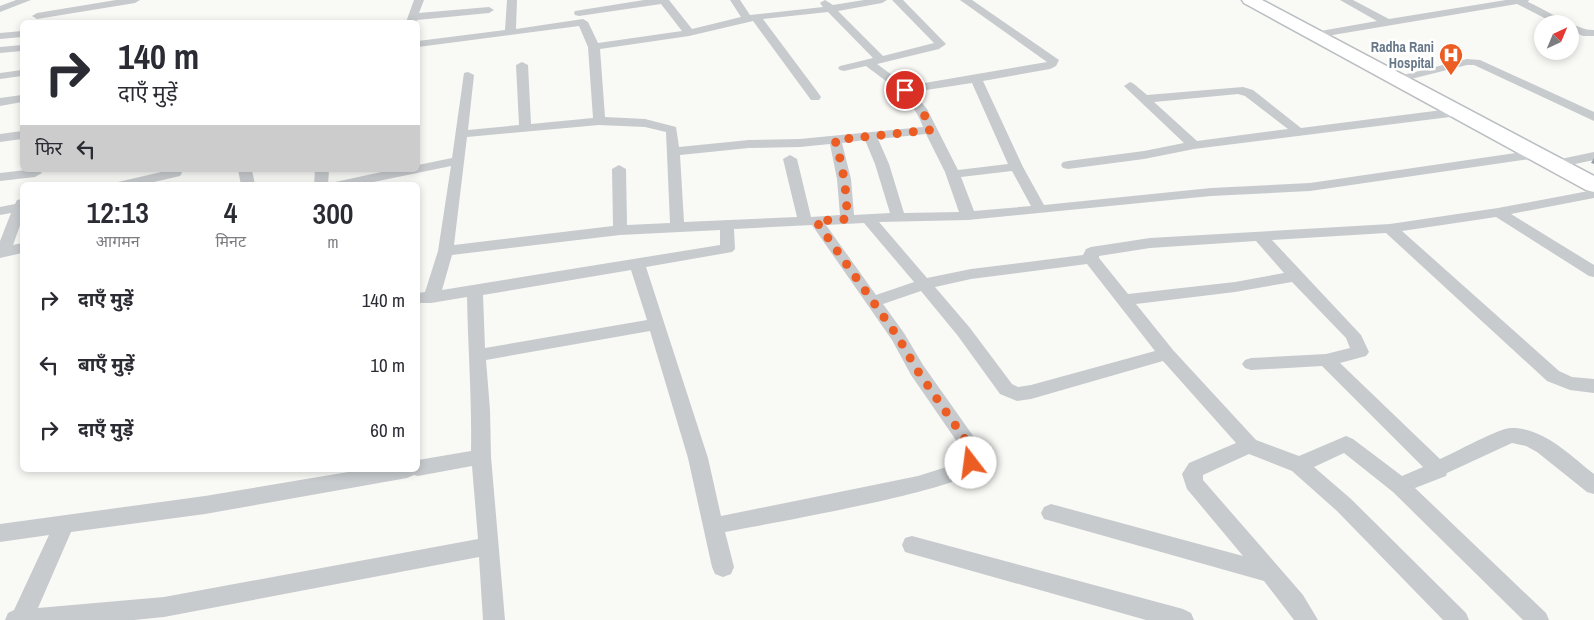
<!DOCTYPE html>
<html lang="hi">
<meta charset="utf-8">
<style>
:root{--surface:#fff;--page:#f7f7f7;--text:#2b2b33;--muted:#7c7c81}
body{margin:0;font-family:"Archivo Narrow","Noto Sans Devanagari",sans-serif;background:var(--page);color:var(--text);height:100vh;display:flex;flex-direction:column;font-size:19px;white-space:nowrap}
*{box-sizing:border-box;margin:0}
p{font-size:16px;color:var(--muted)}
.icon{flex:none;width:28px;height:28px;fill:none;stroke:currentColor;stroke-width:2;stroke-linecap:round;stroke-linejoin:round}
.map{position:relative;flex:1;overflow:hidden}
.panel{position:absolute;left:20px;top:182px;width:400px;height:290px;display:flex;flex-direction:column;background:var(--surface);border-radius:8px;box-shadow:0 2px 8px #0003}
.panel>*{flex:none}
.banner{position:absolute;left:20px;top:20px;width:400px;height:152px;border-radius:8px;box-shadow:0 2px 8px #0003;background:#fff;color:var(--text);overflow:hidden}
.needle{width:32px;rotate:44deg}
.tools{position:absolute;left:1534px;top:15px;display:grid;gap:10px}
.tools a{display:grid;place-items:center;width:45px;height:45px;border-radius:50%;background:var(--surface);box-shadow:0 2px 8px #0003;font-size:25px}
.pin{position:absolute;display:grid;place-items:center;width:42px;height:42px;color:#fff;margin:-21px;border:2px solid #fff;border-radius:50%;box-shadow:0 1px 5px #0007}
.me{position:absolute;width:55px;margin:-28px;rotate:345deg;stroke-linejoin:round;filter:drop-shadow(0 0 4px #0008)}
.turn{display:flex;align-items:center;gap:18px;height:105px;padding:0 15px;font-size:22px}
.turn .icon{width:65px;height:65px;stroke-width:2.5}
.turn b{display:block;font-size:35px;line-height:42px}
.then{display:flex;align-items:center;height:48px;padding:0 15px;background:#0003;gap:10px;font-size:19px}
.eta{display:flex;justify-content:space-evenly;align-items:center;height:85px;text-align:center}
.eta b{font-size:30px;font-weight:600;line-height:35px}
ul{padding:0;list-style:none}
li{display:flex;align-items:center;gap:15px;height:65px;padding:0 15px}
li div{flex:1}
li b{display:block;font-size:19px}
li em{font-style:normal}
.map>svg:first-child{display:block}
</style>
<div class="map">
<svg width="1594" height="620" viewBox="0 0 1594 620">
<rect width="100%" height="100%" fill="#f9f9f6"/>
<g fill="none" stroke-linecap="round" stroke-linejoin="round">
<g stroke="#babec2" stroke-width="3">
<path id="primary" d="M1242 0H1262L1594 176V192L1586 190 1244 3Z"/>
</g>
<path fill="#c7cbce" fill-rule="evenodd" d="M16 0H31L0 12V6Z
M116 0H140L135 3 37 19 32 16 37 13Z
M414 0H424L419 13 489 7 494 10 489 13 417 20 416 22H406Z
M507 0H517L516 29 583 19 588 22 598 43 682 31 661 4 579 16 575 15 574 13 575 11 644 0H669L692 29 741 17 730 0H740L750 15 823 7 820 3 825 0 833 5 864 0H887L882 3 838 11 883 56 934 43 892 0H903L946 44 939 49 877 64 907 86 1047 62 960 0H972L1059 60 1056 66 1050 69 983 81 1023 167 1044 205 1211 188 1310 183 1537 150 1542 151 1544 154 1542 157 1537 158 1310 191 1211 196 968 220 879 222 927 278 971 269 1083 255 1086 249 1091 247 1150 238 1390 224 1498 208 1594 190V198L1511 214 1594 265V277L1589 276 1496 217 1402 231 1559 371 1572 377 1594 379V393L1570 390 1547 381 1386 233 1272 240 1361 335 1369 352 1366 356 1340 363 1440 459C1454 453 1499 428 1511 428 1543 427 1571 456 1594 474V494L1587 492 1537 452 1526 446 1512 443 1447 473 1446 476 1415 488 1546 613 1549 620H1523L1393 492 1344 453 1314 467 1351 499 1466 613 1469 620H1443L1337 511 1292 471 1249 454 1203 475V480L1303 595 1318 620H1294L1264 581 1044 519 1041 513 1044 507 1051 504 1243 556 1187 489 1182 474 1189 463 1236 443 1163 361 1031 399 1017 401 1000 394 958 336 921 291 883 304 904 333 923 365 976 440C979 447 983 462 978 469 959 491 765 524 725 532L734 567 731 574 723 577 715 574 712 567 688 458 650 331 486 360 490 410 491 457 505 620H483L479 557 164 617 134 620H5L8 613 14 610 49 535 0 542V524L205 496 360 470H418V460L471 451C472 399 468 349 467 297L431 303H418V293L425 292 438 251 451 166 359 185H333L335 182 391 170H418V165L452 158 464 73 468 72 474 75 468 130 519 125 516 65 522 62 528 65 531 124 593 118 588 47 579 26 418 47V41L505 30ZM828 12 873 58 840 66 838 68 840 70 844 71 866 66C888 83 914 99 923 127L800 139 749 140 679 147 676 127 645 119 605 117 600 49 689 36 753 21 811 100H819L821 97 819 94 763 19ZM972 83 1008 164 958 170 927 109 913 92ZM599 125 645 127 666 132 670 223 627 225 626 169 619 165 612 169 613 226 454 245 467 137ZM926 134 945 172 959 212 904 213 889 164 878 139ZM865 140 875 164 890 213 854 215 851 179 842 143ZM830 144 837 179 840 215 811 217 797 159 790 155 783 159 797 217 684 222 680 155 749 148 800 147ZM1012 171 1031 206 974 211 961 177ZM864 223 914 282 876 295 826 225ZM812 225 892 340 911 375 960 446 961 460 956 464 918 476 721 516 708 458 646 267 732 252 735 249 734 229ZM720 230V245L442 290 452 255 620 235ZM1256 241 1284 273 1235 282 1128 294 1099 258V256L1150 248ZM1087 264 1155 351 1031 385 1018 387 1012 384 970 328 935 287 971 279ZM631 270 647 320 485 348 483 295ZM1292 282 1346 338 1350 348 1326 354 1251 358 1245 360 1242 364 1245 368 1251 370 1322 366 1423 467 1402 476 1353 439 1346 436 1299 456 1256 440 1173 350 1136 304 1235 292ZM472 466 478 539 164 597 38 608 71 532 205 514 407 478 414 475 418 476Z
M1340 0H1353L1389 19 1506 0H1529L1528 2C1542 8 1581 32 1594 30V36H1583L1570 30V24H1556L1517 4 1315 38 1311 37 1310 35 1311 33 1315 32 1377 21Z
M22 31V37L0 39V33Z
M22 45V51L0 53V47Z
M1467 59 1480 60 1594 112V121L1474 65H1467L1399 82 1393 79 1395 77Z
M22 70V76L0 79V73Z
M1130 82 1134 84 1147 95 1243 87 1253 90 1301 128 1458 108 1464 112 1458 116 1194 149 1144 159 1068 169 1063 168 1061 165 1063 162 1068 161 1144 151 1184 143 1126 88 1124 86ZM1238 94 1245 96 1288 129 1197 141 1154 102Z
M22 95V102L0 106V98Z
M22 131V139L0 142V134Z
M1594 152V160L1556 168 1549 164 1551 161Z
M26 170H39L42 173 35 177 0 181V173Z
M170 170H180L182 173 180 176 141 185H116L118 182Z
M238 170H252L255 185H241Z
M315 170H329L328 185H314Z
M22 199V220L13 245 22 243V253L0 258V241L11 213 0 215V207L15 204 17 200Z
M912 536 1183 609 1191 613 1194 620H1146L912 554 905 552 902 545 905 538Z"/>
<use href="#primary" fill="#fff" fill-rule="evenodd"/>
</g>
<path fill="#969da3" d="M1594 158V164L1591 163Z"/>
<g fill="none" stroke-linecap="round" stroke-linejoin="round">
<path stroke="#ec5d23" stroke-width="9" stroke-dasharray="0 16.2" d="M905 90 928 120 930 130 835 140C843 167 847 191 847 219L816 221 898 337 917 370 969 445 971 463"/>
</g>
<defs>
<g id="hospital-pin" transform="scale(1.25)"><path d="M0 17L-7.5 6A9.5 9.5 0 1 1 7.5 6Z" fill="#ec5d23" stroke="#fff"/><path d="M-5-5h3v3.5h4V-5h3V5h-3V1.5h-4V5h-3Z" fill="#fff"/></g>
</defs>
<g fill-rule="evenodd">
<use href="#hospital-pin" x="1451" y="55"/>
</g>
<g text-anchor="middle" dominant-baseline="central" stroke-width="5" stroke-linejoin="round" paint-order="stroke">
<g font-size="14" font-weight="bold" fill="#667889" stroke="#fff" text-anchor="end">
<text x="1434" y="47">Radha Rani<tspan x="1434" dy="16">Hospital</tspan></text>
</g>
</g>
</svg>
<div class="tools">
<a><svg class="needle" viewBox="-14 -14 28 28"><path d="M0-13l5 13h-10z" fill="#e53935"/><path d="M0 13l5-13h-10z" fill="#7c7c81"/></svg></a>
</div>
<div class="pin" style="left:905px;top:90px;background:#d93025"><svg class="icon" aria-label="arrive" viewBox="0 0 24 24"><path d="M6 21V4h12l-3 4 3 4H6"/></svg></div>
<svg class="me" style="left:971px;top:463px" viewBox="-20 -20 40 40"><circle r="19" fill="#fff"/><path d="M0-13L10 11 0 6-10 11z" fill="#ec5d23"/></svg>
<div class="banner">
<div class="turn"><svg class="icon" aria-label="right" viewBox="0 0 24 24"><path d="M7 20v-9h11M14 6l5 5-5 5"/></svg><div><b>140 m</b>दाएँ मुड़ें</div></div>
<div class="then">फिर<svg class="icon" aria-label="left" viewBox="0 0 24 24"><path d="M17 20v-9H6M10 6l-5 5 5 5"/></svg></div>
</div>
<section class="panel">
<div class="eta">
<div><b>12:13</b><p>आगमन</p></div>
<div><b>4</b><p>मिनट</p></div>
<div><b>300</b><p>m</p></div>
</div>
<ul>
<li><svg class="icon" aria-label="right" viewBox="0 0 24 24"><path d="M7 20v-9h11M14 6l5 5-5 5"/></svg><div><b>दाएँ मुड़ें</b></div><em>140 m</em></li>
<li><svg class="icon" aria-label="left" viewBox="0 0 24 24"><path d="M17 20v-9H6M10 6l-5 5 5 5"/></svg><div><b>बाएँ मुड़ें</b></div><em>10 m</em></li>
<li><svg class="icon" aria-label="right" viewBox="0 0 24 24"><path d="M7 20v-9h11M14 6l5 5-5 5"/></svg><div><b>दाएँ मुड़ें</b></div><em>60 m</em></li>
</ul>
</section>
</div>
